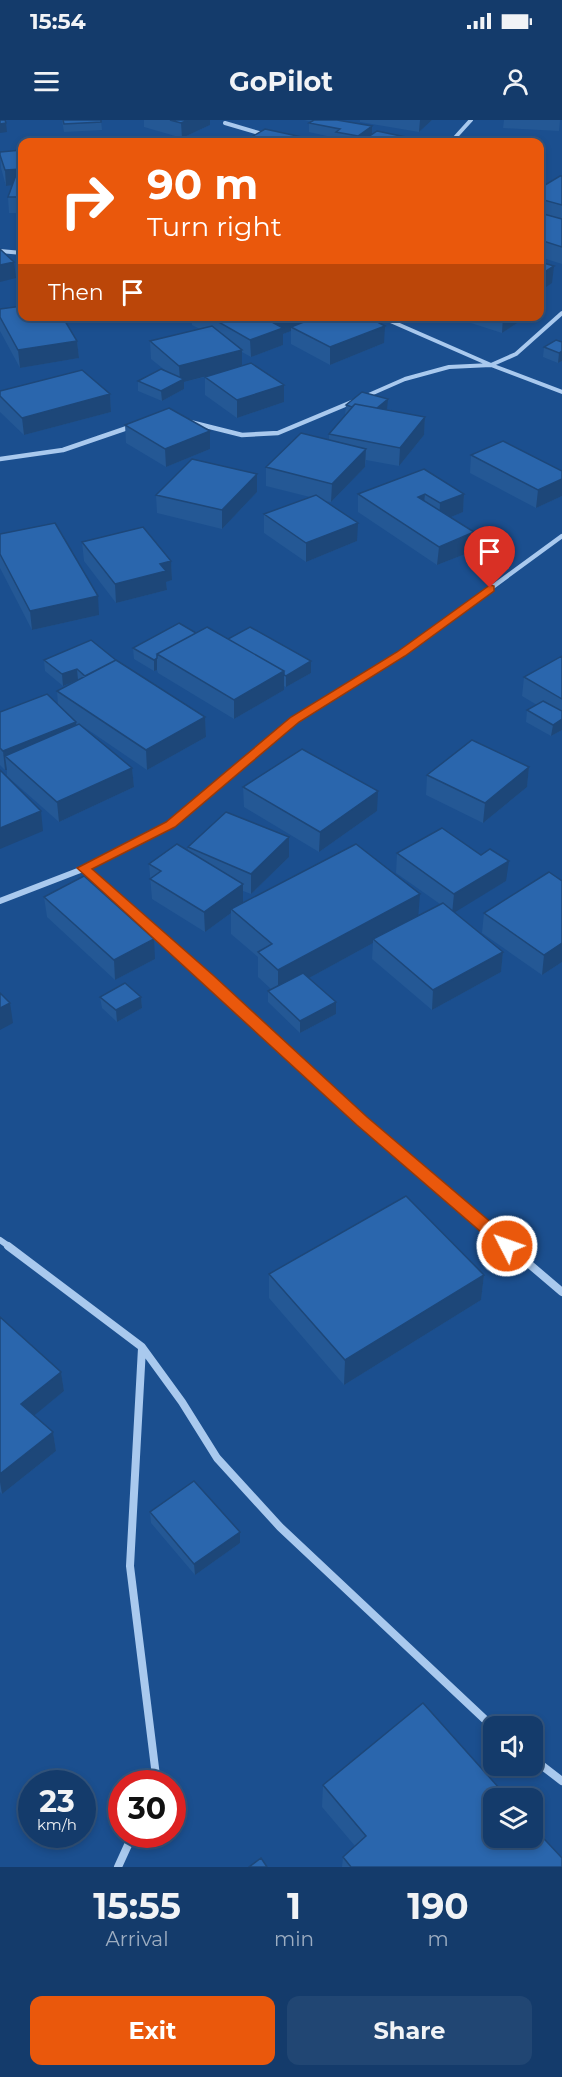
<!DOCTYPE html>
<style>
:root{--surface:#143b6b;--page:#214673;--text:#f1f3f6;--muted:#9dadc1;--line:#33557e;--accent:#ea580c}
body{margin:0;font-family:Montserrat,sans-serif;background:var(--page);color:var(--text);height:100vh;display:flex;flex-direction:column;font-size:22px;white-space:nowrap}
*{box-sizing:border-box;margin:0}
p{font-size:20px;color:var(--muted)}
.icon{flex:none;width:33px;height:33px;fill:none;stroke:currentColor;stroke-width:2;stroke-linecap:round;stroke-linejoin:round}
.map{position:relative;height:1747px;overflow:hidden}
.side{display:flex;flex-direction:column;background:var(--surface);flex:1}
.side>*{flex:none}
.hud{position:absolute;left:18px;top:18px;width:526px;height:183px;border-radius:12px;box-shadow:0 3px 9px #0003,0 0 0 2px var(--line);background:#ea580c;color:#fff;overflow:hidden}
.controls{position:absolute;left:483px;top:1596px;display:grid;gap:12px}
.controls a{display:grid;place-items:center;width:60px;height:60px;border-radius:12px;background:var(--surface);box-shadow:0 3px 9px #0003,0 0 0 2px var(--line);font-size:30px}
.speed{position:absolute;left:18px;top:1650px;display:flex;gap:12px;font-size:30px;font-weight:700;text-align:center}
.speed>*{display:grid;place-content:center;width:78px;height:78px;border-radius:50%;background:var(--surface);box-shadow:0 3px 9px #0003,0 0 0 2px var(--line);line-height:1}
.speed small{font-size:15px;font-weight:400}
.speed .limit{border:9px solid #d22;background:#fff;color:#111}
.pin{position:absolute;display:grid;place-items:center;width:51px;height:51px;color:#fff;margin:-62px -26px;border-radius:50% 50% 50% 0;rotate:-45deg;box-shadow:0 0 6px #0007}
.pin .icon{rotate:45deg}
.me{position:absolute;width:66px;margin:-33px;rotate:311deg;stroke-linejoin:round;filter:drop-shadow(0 0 4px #0008)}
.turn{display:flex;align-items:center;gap:21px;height:126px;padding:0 30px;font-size:27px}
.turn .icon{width:78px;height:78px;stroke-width:2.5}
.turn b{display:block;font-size:42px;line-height:51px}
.then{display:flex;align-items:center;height:57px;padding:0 30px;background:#0003;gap:12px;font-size:22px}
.eta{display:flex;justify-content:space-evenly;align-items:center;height:102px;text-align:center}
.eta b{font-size:36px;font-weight:700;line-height:42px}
.cta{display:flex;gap:12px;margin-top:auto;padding:12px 30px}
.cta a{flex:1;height:69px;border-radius:12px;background:var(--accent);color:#fff;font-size:24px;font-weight:700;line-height:69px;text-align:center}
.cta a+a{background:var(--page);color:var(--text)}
.status{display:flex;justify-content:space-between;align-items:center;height:42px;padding:0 30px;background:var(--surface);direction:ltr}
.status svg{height:16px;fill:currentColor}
header{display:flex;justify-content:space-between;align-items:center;height:78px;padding:0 30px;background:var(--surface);font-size:27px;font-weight:700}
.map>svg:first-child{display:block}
</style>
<div class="status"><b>15:54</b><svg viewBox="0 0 49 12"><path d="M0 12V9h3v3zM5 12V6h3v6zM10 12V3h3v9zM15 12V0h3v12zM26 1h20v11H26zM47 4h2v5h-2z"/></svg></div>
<header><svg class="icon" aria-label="menu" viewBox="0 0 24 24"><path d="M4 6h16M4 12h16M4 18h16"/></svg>GoPilot<svg class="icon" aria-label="person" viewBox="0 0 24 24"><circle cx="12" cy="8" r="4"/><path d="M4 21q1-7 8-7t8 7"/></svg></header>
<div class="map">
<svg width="562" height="1747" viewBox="0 0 562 1747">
<rect width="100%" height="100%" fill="#1b4f8f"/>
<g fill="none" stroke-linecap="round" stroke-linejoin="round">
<path stroke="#a9c9ee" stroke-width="4" d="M225 3 266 15
M451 22 471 0
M0 131 22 133
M379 196 491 245 562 272
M364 277 405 259 449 247 491 245 516 234 562 193
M350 283 352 282"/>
<path stroke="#a9c9ee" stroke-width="4.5" d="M190 302 242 315 278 313 352 282
M0 339 63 330 133 306
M234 650 295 599 401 534 562 416"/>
<path stroke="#a9c9ee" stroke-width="6" d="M83 749 209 860 362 1001 510 1127
M0 781 83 749 170 704 236 649
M0 1120 10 1127"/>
<path stroke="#a9c9ee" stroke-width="8" d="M8 1126 142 1227 182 1282 217 1338 280 1407 494 1608
M508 1126 562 1172
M142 1228 130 1446 157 1664
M532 1638 562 1661
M118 1747 133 1714"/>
</g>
<path fill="#245895" d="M62 0H101L102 10 64 12Z
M144 0H210V5L182 18 144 7Z
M304 0H337L372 15 415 19V22H344L336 21V18L309 12V3L312 2Z
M360 0H432L419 12 360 2Z
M504 0H560L559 11 503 8Z
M22 30V93H9L8 77 12 65 6 66 1 48 0 32Z
M562 56V144L540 137V68Z
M0 189 77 221 79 238 20 248 0 211Z
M191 196H366L384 223 330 245 291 224V211L283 214V225L251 237 242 232V246L284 282 237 298 205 275V257L209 256 184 262V269L162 281 138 271V261L166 251 151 239 150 221 200 209 192 205Z
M449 196H528L502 213Z
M562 222V241L558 243 543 237 544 227Z
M0 271 110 274 111 292 24 315 0 292Z
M346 285 387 289 425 297 424 315 399 346 366 340 365 347 331 382 324 381 357 421 306 442 264 413V394L310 377 266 366V347L329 320V314L345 295Z
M125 305 210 329 166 347 126 323Z
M471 335 562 351V376L536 388 470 353Z
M257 354V372L222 409 157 393 156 375Z
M358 374H464L463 392 451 397 474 412 473 431 437 445 358 392Z
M0 414 99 495 32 510 0 448Z
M82 422 171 441 172 460 166 462 167 470 116 483 84 441Z
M196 513 228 519 311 541V553L286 567 284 566V570L234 599 158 553 157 550 154 551 134 539 133 528Z
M562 536V610L551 616 526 602 527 590 537 585 522 576 524 557Z
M44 540 116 541 205 597 206 617 147 650 81 605 132 648 134 667 59 702 7 656V650H5L0 645V592L58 585 57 571 77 560 63 566 45 551Z
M529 647 527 667 483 703 426 675 427 655Z
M243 667 377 691 319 732 244 687Z
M289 717V737L251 774 243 771V782L418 796 440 784 396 753 397 733 506 761 454 792 503 832 501 852 432 890 372 839 373 823 309 858 336 882V894L300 913 268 882V871L271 869 258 857V837L231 814V793L205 812 152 779 149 744 188 731V727Z
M562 761V842L542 855 482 813 484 793Z
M44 777 155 839 115 860 47 797Z
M100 877H141L142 888 117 902 102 888Z
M269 1154 484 1155 481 1180 344 1265 269 1178Z
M0 1197 61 1252 64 1271 34 1295 53 1312 56 1331 2 1374 0 1372Z
M150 1392 240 1423 195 1455 151 1403Z
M323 1665 562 1747H342L343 1737 355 1726 322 1687Z"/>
<path fill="#1d4779" d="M188 0H210V5L182 18 181 3Z
M420 0H432L419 12Z
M6 3 7 12 0 13V4Z
M372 6V15L362 22H358V16Z
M22 49V64L6 66 5 50Z
M14 142 16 158 0 162V145Z
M554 146 552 163 540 171V155Z
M284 196H330L291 207V211L283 214V225L251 237 250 220 275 211V200Z
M503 196H528L502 213Z
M385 206 384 223 330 245V227Z
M77 221 79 238 20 248 18 230Z
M242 230V247L184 262V269L162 281 161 271 180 261 179 246Z
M562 231V241L558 243 559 233Z
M284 265V282L237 298V280Z
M110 274 111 292 24 315 22 298Z
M388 279 387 289 372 293Z
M425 297 424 315 399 346 400 328Z
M210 311V329L166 347 165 329Z
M366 329 365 347 331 382 332 364Z
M257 354V372L222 409V390Z
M562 359V376L536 388 538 370Z
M425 374 423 392 418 377Z
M464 374 463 392 439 402 440 383Z
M358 403 357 421 306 442V423Z
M474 412 473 431 437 445 439 427Z
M171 441 172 460 166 462 167 470 116 483 115 464 160 444Z
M98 476 99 495 32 510 30 491Z
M157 538V550L154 551V540Z
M311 541V553L286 567V556Z
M77 549 78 560 63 566 62 554Z
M284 551V570L234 599V580Z
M205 597 206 617 147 650 146 630Z
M562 599V610L551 616 553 605Z
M76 602 78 622 5 636 7 650H5L3 631Z
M529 647 527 667 483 703 485 683Z
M132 648 134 667 59 702 57 682Z
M378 671 377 691 319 732 320 712Z
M41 691 43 711 0 729V708Z
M289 717V737L251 774V754Z
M509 741 506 761 452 794 454 774Z
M243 764V784L231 789V793L205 812 204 792Z
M420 774 418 799 373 819V823L278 875V850Z
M154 819 155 839 115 860 114 840Z
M562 823V842L542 855 544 835Z
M503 832 501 852 432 890 433 870Z
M141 877 142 888 117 902 116 890Z
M336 882V894L300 913V901Z
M10 883 13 903 0 910V888Z
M484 1155 481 1180 344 1265 345 1240Z
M61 1252 64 1271 25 1303 21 1284Z
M53 1312 56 1331 2 1374 0 1362V1354Z
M240 1412V1423L195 1455 194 1444Z"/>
<path fill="#2a66ad" stroke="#1d4779" stroke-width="1.5" d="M0 0H5L6 3 0 4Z
M63 0H101V2L64 4Z
M170 0H188L181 3Z
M314 0H337L372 6 358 16 336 12 340 9 309 3Z
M265 9 311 19 305 22H243Z
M377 11 415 19 411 22H361Z
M22 30V49L5 50 0 35V32Z
M16 55 22 56V77H8Z
M560 56H562V85L540 79V68Z
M540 93 562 99V127L540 120Z
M0 129 14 142 0 145Z
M540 142 554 146 540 155Z
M22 186V196H62L77 221 18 230 0 197V189Z
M208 196H261L283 208 250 220Z
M268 196H284L275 200Z
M319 196H366L385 206 330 227 291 207Z
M212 206 242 230 179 246 150 221Z
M556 220 562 222V231L559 233 544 227Z
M251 243 284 265 237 280 205 257Z
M161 249 184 259 161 271 138 261Z
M82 250 110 274 22 298 0 276V271Z
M362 272 388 279 377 288 355 284 352 287 346 285Z
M355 284 425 297 400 328 329 314Z
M169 288 210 311 165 329 125 305Z
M301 313 366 329 332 364 266 347Z
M503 321 562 351V359L538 370 471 335Z
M192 339 257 354 222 390 156 375Z
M424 349 464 374 440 383 425 374 418 377 474 412 439 427 358 374Z
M316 375 358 403 306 423 264 394Z
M55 403 98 476 30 491 0 434V414Z
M143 407 171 441 160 444 166 451 115 464 82 422Z
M179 503 196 513 157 534V538L154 540 133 528Z
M207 507 284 551 234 580 157 534Z
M250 507 311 541 286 556 284 555V551L228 519Z
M91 520 117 541 116 540 85 556 77 549 62 554 44 540Z
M562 536V579L524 557Z
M116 540 205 597 146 630 57 571Z
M47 574 76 602 3 631 0 628V592Z
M543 581 562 591V599L553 605 527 590Z
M79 604 132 648 57 682 5 636Z
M472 620 529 647 485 683 427 655Z
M302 629 378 671 320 712 243 667Z
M0 650 41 691 0 708Z
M226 692 289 717 251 754 188 727Z
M442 708 481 735 490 729 509 741 454 774 397 733Z
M177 724 243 764 204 792 150 759 161 751 149 744Z
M356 724 420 774 278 850 258 832 272 824 231 789Z
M549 752 562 761V823L544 835 484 793Z
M84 756 154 819 114 840 44 777Z
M443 783 503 832 433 870 373 819Z
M303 853 336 882 300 901 268 871Z
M125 863 141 877 116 890 100 877Z
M0 873 10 883 0 888Z
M406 1076 484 1155 345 1240 269 1154Z
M0 1197 61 1252 21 1284 53 1312 0 1354Z
M194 1361 240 1412 194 1444 150 1392Z
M423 1583 508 1678H494V1718H532V1706L562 1738V1747H351L343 1737 366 1716 323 1665Z
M261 1738 267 1747H249Z"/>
<path fill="#ea580c" stroke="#983908" stroke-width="1.5" d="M490 465 494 466V471L405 536 299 602 175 707 92 749 214 856 367 997 513 1121 515 1126 513 1130 507 1132 502 1130 357 1005 77 748 166 702 291 597 397 532Z"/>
</svg>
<div class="controls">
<a><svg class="icon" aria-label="sound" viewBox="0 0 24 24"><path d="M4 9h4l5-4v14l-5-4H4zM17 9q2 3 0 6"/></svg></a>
<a><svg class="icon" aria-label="layers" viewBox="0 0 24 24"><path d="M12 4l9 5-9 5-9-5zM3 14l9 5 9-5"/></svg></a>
</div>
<div class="speed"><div>23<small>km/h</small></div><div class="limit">30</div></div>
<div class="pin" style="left:490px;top:468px;background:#d93025"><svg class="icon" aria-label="arrive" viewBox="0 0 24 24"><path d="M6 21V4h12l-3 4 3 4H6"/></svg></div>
<svg class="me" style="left:507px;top:1126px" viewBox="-20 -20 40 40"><circle r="17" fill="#ea580c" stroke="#fff" stroke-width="3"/><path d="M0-11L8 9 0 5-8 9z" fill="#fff"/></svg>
<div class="hud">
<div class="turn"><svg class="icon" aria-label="right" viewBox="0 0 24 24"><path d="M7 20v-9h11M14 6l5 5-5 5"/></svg><div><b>90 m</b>Turn right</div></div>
<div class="then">Then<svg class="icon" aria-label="arrive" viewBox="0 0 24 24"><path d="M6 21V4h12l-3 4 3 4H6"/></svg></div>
</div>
</div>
<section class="side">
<div class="eta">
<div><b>15:55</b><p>Arrival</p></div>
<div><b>1</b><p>min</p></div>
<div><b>190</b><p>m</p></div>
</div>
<div class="cta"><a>Exit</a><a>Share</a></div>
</section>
